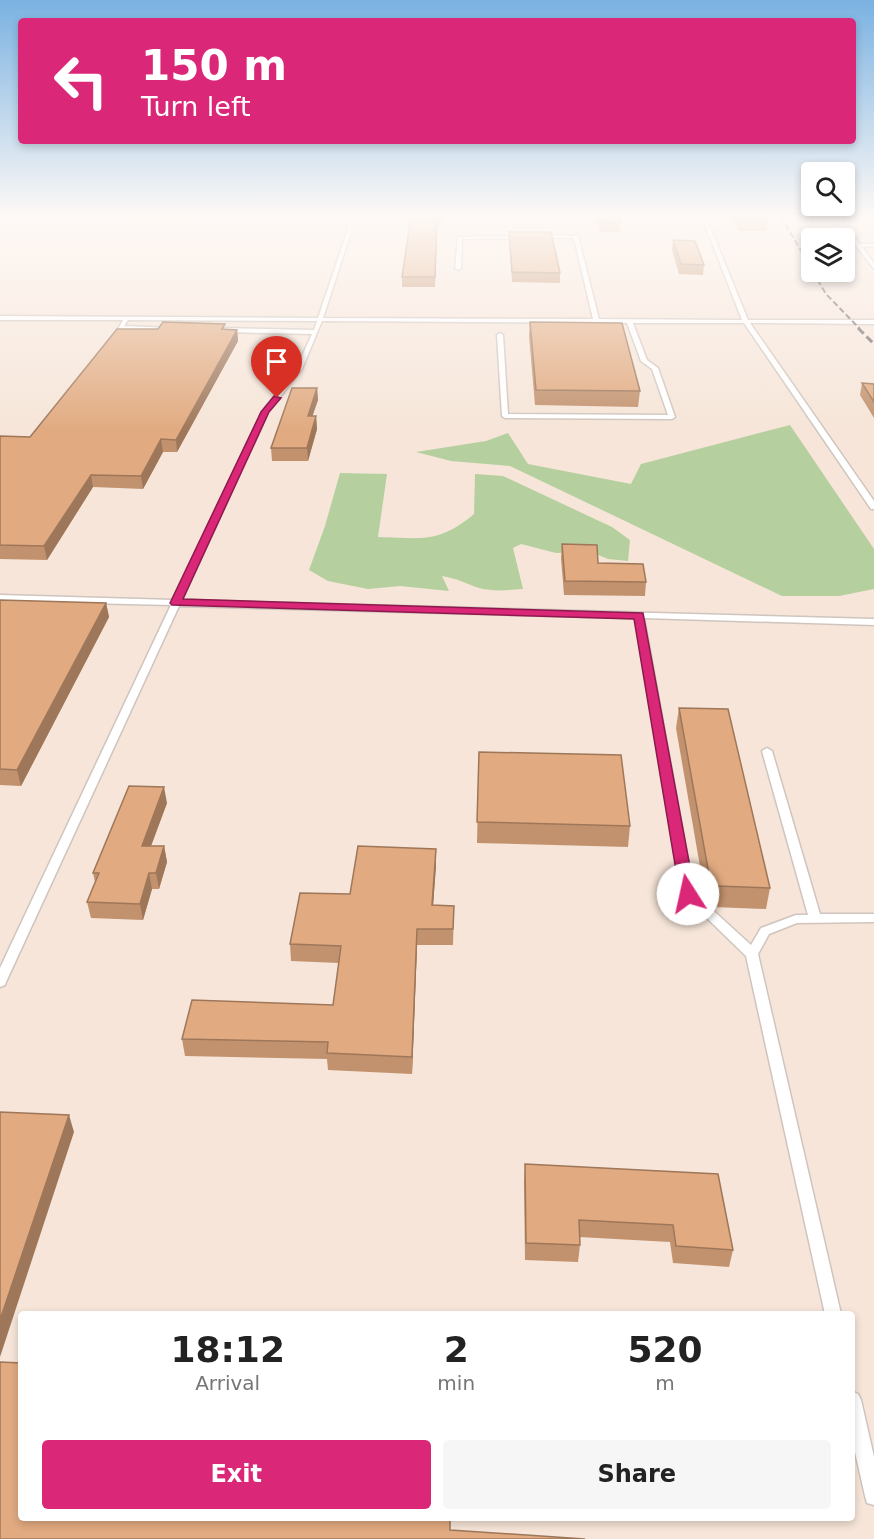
<!DOCTYPE html>
<style>
:root{--surface:#fff;--page:#f6f6f6;--text:#222;--muted:#767676;--accent:#db2777}
body{margin:0;font-family:"DejaVu Sans",sans-serif;background:var(--page);color:var(--text);height:100vh;display:flex;flex-direction:column;font-size:22px;white-space:nowrap}
*{box-sizing:border-box;margin:0}
p{font-size:20px;color:var(--muted)}
.icon{flex:none;width:33px;height:33px;fill:none;stroke:currentColor;stroke-width:2;stroke-linecap:round;stroke-linejoin:round}
.map{position:relative;flex:1;overflow:hidden}
.details{position:absolute;left:18px;top:1311px;width:837px;height:210px;display:flex;flex-direction:column;background:var(--surface);border-radius:6px;box-shadow:0 3px 9px #0003}
.details>*{flex:none}
.guide{position:absolute;left:18px;top:18px;width:838px;height:126px;border-radius:6px;box-shadow:0 3px 9px #0003;background:#db2777;color:#fff;overflow:hidden}
.buttons{position:absolute;left:801px;top:162px;display:grid;gap:12px}
.buttons a{display:grid;place-items:center;width:54px;height:54px;border-radius:6px;background:var(--surface);box-shadow:0 3px 9px #0003;font-size:30px}
.pin{position:absolute;display:grid;place-items:center;width:51px;height:51px;color:#fff;margin:-62px -26px;border-radius:50% 50% 50% 0;rotate:-45deg;box-shadow:0 0 6px #0007}
.pin .icon{rotate:45deg}
.me{position:absolute;width:66px;margin:-33px;rotate:350deg;stroke-linejoin:round;filter:drop-shadow(0 0 4px #0008)}
.turn{display:flex;align-items:center;gap:21px;height:126px;padding:0 24px;font-size:27px}
.turn .icon{width:78px;height:78px;stroke-width:2.5}
.turn b{display:block;font-size:42px;line-height:51px}
.eta{display:flex;justify-content:space-evenly;align-items:center;height:102px;text-align:center}
.eta b{font-size:36px;font-weight:700;line-height:42px}
.primary-button{display:flex;gap:12px;margin-top:auto;padding:12px 24px}
.primary-button a{flex:1;height:69px;border-radius:6px;background:var(--accent);color:#fff;font-size:24px;font-weight:700;line-height:69px;text-align:center}
.primary-button a+a{background:var(--page);color:var(--text)}
.map>svg:first-child{display:block}
</style>
<div class="map">
<svg width="874" height="1539" viewBox="0 0 874 1539">
<rect width="100%" height="100%" fill="#fdf2eb"/>
<path fill="#f6e5d8" fill-rule="evenodd" d="M0 217H874V1539H0ZM812 238H844V272H812ZM21 1314H852V1518H21Z"/>
<path fill="#b5d09e" d="M790 425 874 549V589L839 596H782L510 466 451 461 416 452 486 441 508 433 528 464 631 484 641 464Z
M340 473 387 474 378 537C421 538 438 544 474 514L475 474 503 476 612 527 630 540 628 561 608 559 591 552 556 553 521 544 513 548 523 589C508 590 494 592 479 588 467 584 456 578 442 576L449 591 400 586 368 589 328 581 309 570 325 526Z"/>
<g fill="none" stroke-linecap="round" stroke-linejoin="round">
<g stroke="#cfc5be" stroke-width="3">
<path id="lane" d="M352 217H356L323 318 593 319 574 238 536 237 538 235 578 236 599 319 742 320 702 217H706L748 320H874V324L750 323 874 501V509H871L744 323H633L647 360 658 368 675 417 672 419 505 418 502 416 497 335 500 333 503 335 508 414 668 415 652 369 641 361 627 323 322 321 302 369 268 412 182 600 874 619V625L644 618 694 893 751 945 761 928 796 915H808L762 751 767 748 772 751 820 914H874V922L797 923 769 934 758 954 841 1314H825L746 956 682 894 635 618 179 606 6 982 5 985 0 987V968L171 605 0 601V595L173 600 262 412 296 369 312 334 220 332 217 330 220 328 314 330 317 321 128 320 124 326 173 328V330L171 331 118 329 123 320H0V316L318 318Z
M834 217H838L860 244H874V246L862 247 874 263V269Z
M522 236 524 238 462 239 461 268 458 270 455 268 458 237Z
M852 1391 858 1394 861 1400 874 1457V1505L867 1503 865 1496 852 1439Z"/>
</g>
<use href="#lane" fill="#fff" fill-rule="evenodd"/>
<path stroke="#67615e" stroke-width="2" stroke-dasharray="6 3" stroke-linecap="butt" d="M781 217 812 269
M813 272 826 294 860 329"/>
<path stroke="#67615e" stroke-width="3" stroke-dasharray="8 4" stroke-linecap="butt" d="M858 328 874 344"/>
</g>
<path fill="#c2926e" d="M130 217H190L188 219H130Z
M411 217H442L441 226H437L435 287H402V277Z
M595 217H619L621 223 620 232H601Z
M731 217H768V221H767V222L766 231H739Z
M509 232 560 273V283L512 282Z
M673 240 704 265 703 275 679 274 672 250Z
M530 322 640 391 638 407 535 405 529 336Z
M226 330H237L238 341 177 452H163L143 489 93 487 47 560 0 559V436L30 437Z
M862 383 874 384V418L860 395Z
M317 388 318 400 312 416H316L317 429 308 461H272L271 448Z
M562 544 598 563 646 582 645 596 564 595 561 558Z
M0 600 106 603 109 617 21 786 0 785Z
M679 708 770 888 766 909 713 907 706 901 676 728Z
M479 752 630 826 628 847 477 843Z
M167 803 151 846H164L167 862 159 889H152L143 920 91 918 87 902 95 882 93 873Z
M436 865 433 905 454 906 453 945H417L412 1074 328 1070 327 1059 185 1056 182 1039 333 1005 339 963 291 961 290 944 350 894Z
M525 1164 718 1174 733 1250 729 1267 673 1263 670 1242 579 1237 580 1245 578 1262 525 1260 524 1181Z"/>
<path fill="#9e775a" d="M237 330 238 341 177 452 176 440Z
M317 388 318 400 308 429V416Z
M316 416 317 429 308 461 307 448Z
M161 439 163 452 143 489 141 476Z
M91 475 93 487 47 560 44 546Z
M106 603 109 617 21 786 17 770Z
M164 787 167 803 145 862 142 846Z
M164 846 167 862 159 889 156 873Z
M436 849V865L432 922V905Z
M149 873 152 889 143 920 140 904Z
M417 929V945L412 1074V1057Z
M69 1115 74 1132 0 1357V1320Z"/>
<path fill="#e1aa80" stroke="#9e775a" stroke-width="1.5" d="M411 217H437L435 277H402Z
M599 217H619L621 223H601Z
M737 217H765L767 222H740Z
M509 232H551L560 273 512 272Z
M673 240 695 241 704 265 681 264Z
M163 322 225 324 222 329 237 330 176 440 161 439 141 476 91 475 44 546 0 545V436L30 437 117 329H158Z
M530 322 622 323 640 391 536 390Z
M862 383 874 384V402Z
M292 388H317L308 416H316L307 448H271Z
M562 544 597 545 598 563 643 564 646 582 565 581Z
M0 600 106 603 17 770 0 769Z
M679 708 728 709 770 888 717 886 710 880Z
M479 752 621 755 630 826 477 822Z
M129 786 164 787 142 846H164L156 873H149L140 904 87 902 99 873H93Z
M358 846 436 849 432 905 454 906 453 929H417L412 1057 327 1053 328 1042 182 1039 192 1000 333 1005 341 946 290 944 300 893 350 894Z
M0 1112 69 1115 0 1320Z
M525 1164 718 1174 733 1250 676 1246 673 1225 579 1220 580 1245 526 1243Z
M0 1362 21 1363V1518H450V1530L585 1539H0Z"/>
<linearGradient id="sky" x2="0" y2="1"><stop stop-color="#7ab2e2"/><stop offset="0.5" stop-color="#fef9f6"/><stop offset="1" stop-color="#fef9f6" stop-opacity="0"/></linearGradient>
<rect width="874" height="432" fill="url(#sky)"/>
<path fill="#db2777" stroke="#8e194d" stroke-width="1.5" d="M274 396 281 398 269 412 183 599 643 613 695 894 693 898 688 899 680 894 634 619 172 605 170 603 261 412Z"/>
</svg>
<div class="buttons">
<a><svg class="icon" aria-label="search" viewBox="0 0 24 24"><circle cx="10" cy="10" r="6"/><path d="M15 15l6 6"/></svg></a>
<a><svg class="icon" aria-label="layers" viewBox="0 0 24 24"><path d="M12 4l9 5-9 5-9-5zM3 14l9 5 9-5"/></svg></a>
</div>
<div class="pin" style="left:277px;top:398px;background:#d93025"><svg class="icon" aria-label="arrive" viewBox="0 0 24 24"><path d="M6 21V4h12l-3 4 3 4H6"/></svg></div>
<svg class="me" style="left:688px;top:894px" viewBox="-20 -20 40 40"><circle r="19" fill="#fff"/><path d="M0-13L10 11 0 6-10 11z" fill="#db2777"/></svg>
<div class="guide">
<div class="turn"><svg class="icon" aria-label="left" viewBox="0 0 24 24"><path d="M17 20v-9H6M10 6l-5 5 5 5"/></svg><div><b>150 m</b>Turn left</div></div>
</div>
<section class="details">
<div class="eta">
<div><b>18:12</b><p>Arrival</p></div>
<div><b>2</b><p>min</p></div>
<div><b>520</b><p>m</p></div>
</div>
<div class="primary-button"><a>Exit</a><a>Share</a></div>
</section>
</div>
